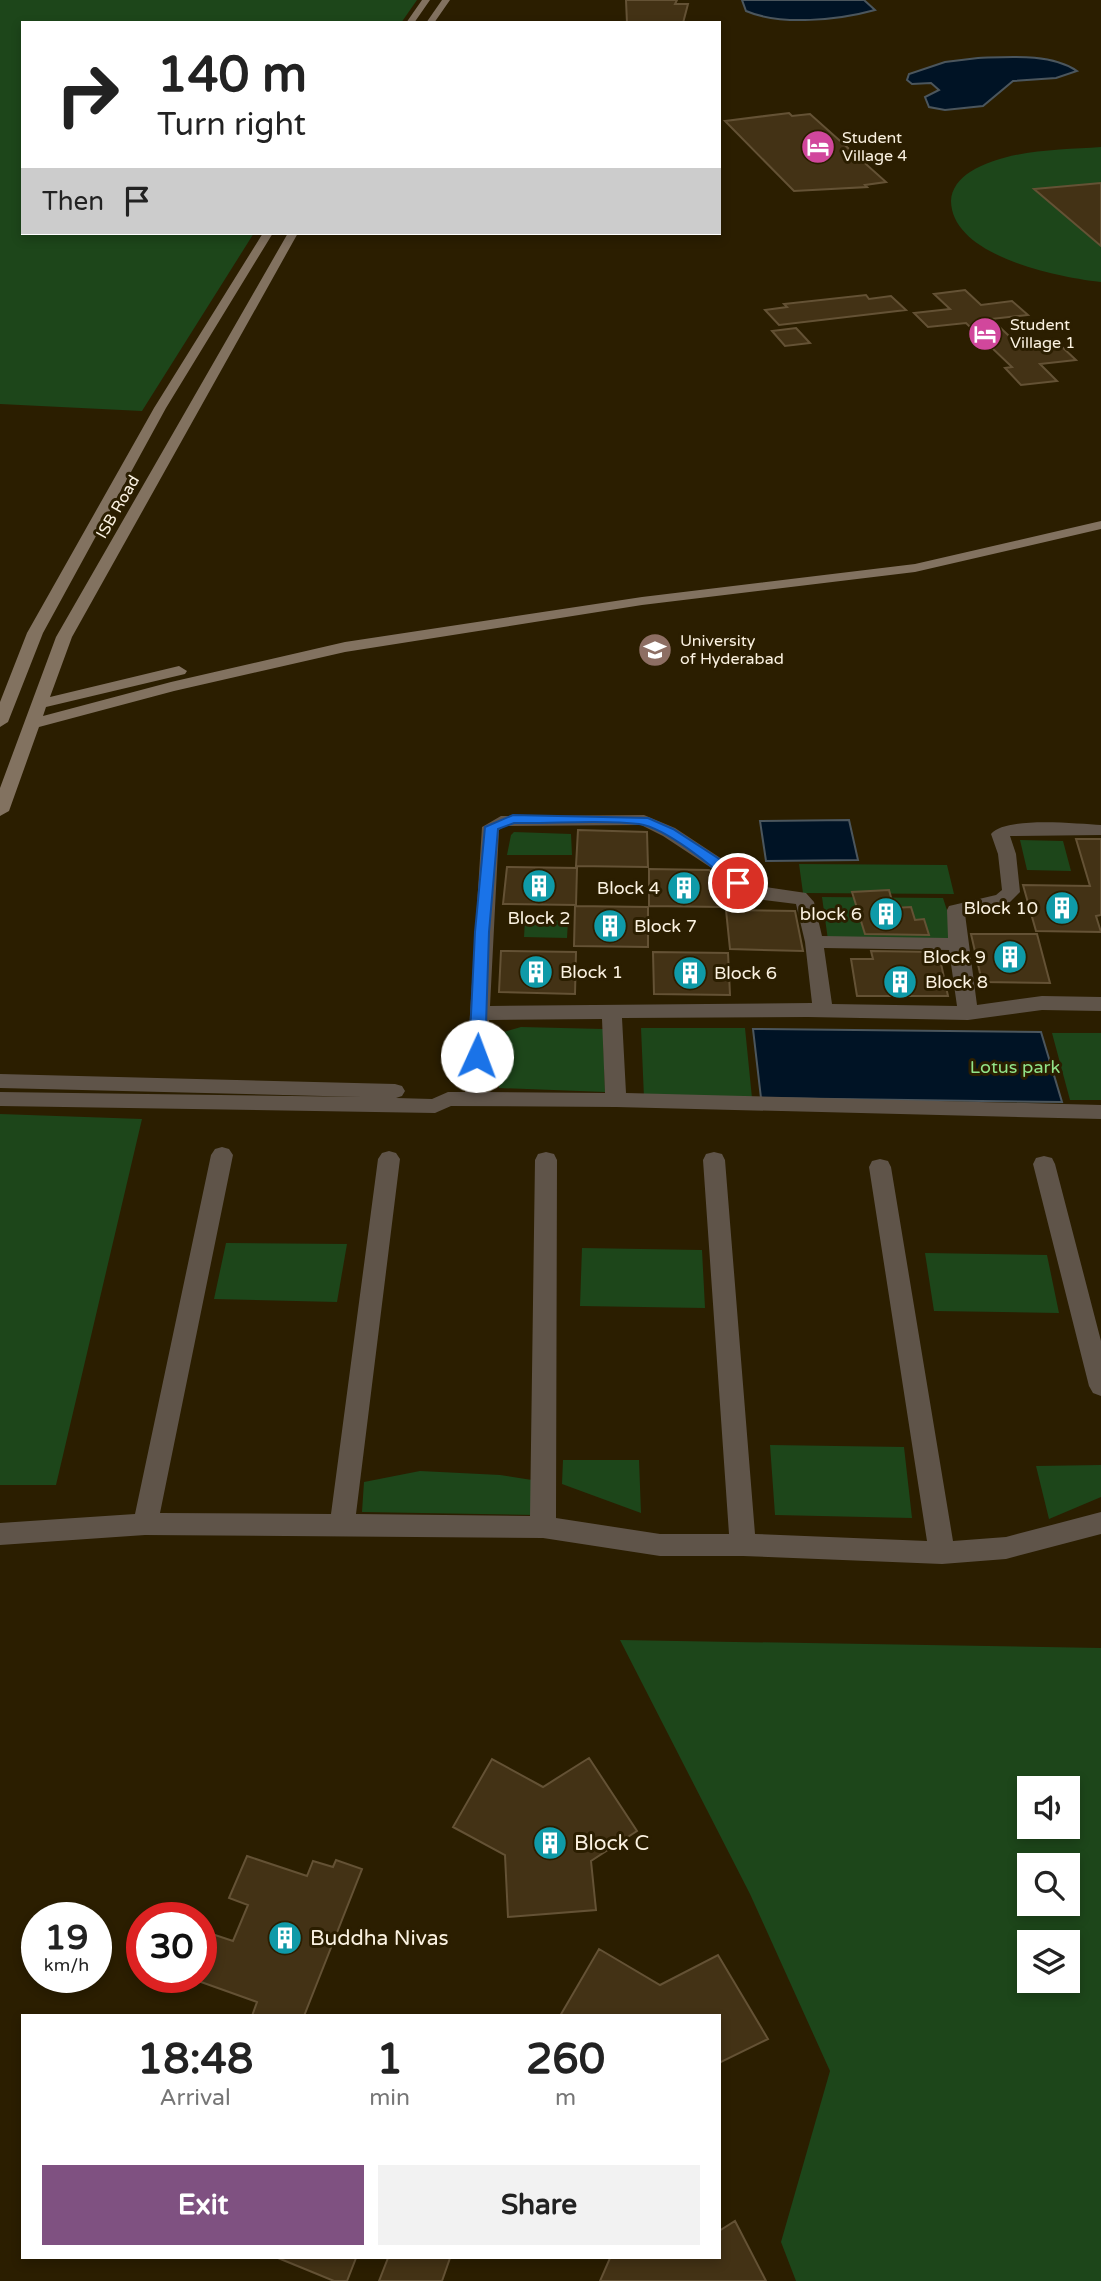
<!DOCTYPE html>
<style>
:root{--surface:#fff;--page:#f2f2f2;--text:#222;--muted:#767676;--accent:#7f5181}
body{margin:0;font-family:"Varela Round",sans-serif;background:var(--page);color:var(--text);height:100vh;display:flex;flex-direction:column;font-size:26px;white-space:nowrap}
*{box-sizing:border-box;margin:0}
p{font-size:23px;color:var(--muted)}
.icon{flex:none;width:38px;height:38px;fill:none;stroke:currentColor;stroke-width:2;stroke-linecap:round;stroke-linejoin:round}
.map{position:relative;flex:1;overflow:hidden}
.details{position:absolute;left:21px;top:2014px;width:700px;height:245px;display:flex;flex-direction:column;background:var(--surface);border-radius:0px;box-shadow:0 4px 10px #0003}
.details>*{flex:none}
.top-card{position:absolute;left:21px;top:21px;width:700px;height:214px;border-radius:0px;box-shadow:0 4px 10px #0003;background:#fff;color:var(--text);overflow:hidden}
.buttons{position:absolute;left:1017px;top:1776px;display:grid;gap:14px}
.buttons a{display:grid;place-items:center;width:63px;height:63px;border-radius:0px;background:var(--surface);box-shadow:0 4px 10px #0003;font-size:35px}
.speed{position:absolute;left:21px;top:1902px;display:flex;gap:14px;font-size:35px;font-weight:700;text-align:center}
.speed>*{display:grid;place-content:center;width:91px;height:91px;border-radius:50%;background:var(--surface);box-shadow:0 4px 10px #0003;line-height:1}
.speed small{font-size:18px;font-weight:400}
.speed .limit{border:10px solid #d22;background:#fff;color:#111}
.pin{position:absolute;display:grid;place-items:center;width:60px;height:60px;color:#fff;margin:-30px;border:4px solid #fff;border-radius:50%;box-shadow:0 2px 7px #0007}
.me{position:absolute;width:77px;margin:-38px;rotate:2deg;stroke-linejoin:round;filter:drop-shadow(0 0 5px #0008)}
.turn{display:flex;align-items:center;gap:24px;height:147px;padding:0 21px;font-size:32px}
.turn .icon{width:91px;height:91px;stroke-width:2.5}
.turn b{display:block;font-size:49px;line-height:60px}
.then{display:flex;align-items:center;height:66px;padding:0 21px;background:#0003;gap:14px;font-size:26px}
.eta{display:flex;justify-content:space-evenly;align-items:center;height:119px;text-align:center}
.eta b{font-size:42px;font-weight:700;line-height:49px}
.cta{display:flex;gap:14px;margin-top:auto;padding:14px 21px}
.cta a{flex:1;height:80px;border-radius:0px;background:var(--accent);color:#fff;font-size:28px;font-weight:700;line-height:80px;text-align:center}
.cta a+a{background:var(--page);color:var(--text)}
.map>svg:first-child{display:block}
</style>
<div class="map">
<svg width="1101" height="2281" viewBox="0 0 1101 2281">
<rect width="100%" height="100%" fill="#2b1e00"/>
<path fill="#1d461a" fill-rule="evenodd" d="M0 0H417L401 23H23V233H254L142 411 0 404Z
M1101 147V282C1059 277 952 257 951 201 951 189 960 178 970 172 1007 149 1060 150 1101 147Z
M514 832 571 834 572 855H507L511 835Z
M1020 840 1063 841 1071 871 1027 870Z
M799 864 947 865 954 894 803 893Z
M822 897 943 898 958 944 828 940Z
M525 920 568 921 567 938 524 937Z
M521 1027 603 1029 605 1092 499 1088 498 1038 504 1032Z
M641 1028H745L752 1098H644Z
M1052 1033H1101V1100H1070Z
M0 1114 142 1119 56 1485H0Z
M226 1243 347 1244 337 1302 214 1299Z
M582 1248 702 1250 705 1308 580 1306Z
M925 1253 1047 1255 1059 1313 934 1311Z
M770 1445 904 1447 912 1518 775 1515Z
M563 1460H639L641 1513 562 1484Z
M1101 1465V1497L1049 1519 1036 1466Z
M420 1471 500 1475 532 1480 535 1515 362 1512 364 1482Z
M620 1640 1101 1648V2281H796L781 2242 830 2071 750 1894ZM1029 1788H1068V1827H1029ZM1029 1866H1068V1904H1029ZM1029 1942H1068V1981H1029Z"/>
<path fill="#001325" stroke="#4b565d" stroke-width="2" d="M742 0H864L875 10C839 20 781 26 746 11Z
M978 58C1008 57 1051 53 1077 71L1056 78 1013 81 983 106 945 110 929 107 925 97 939 90 931 83 912 84 907 80 909 74 945 62Z
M849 820 858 860 766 861 760 821Z
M753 1029 1041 1032 1062 1102 761 1098Z"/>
<path fill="#433215" stroke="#645235" stroke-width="2" d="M626 0H677L675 4H688L683 23H627Z
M789 113 792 116 810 114 886 182 865 185 867 187 794 191 725 121Z
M1101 183V246L1034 189Z
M965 290 981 305 1012 301 1028 315 991 319 1023 349 1060 345 1076 360 1040 364 1057 381 1021 385 1005 368 1012 367 966 323 928 327 914 313 950 309 934 294Z
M866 295 869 299 891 296 906 310 779 325 765 310 787 307 784 304Z
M796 328 810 343 785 346 772 331Z
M578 830 647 832 648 867 576 866Z
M1076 839H1101V915L1096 916 1101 932 1036 931 1023 885 1090 886Z
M507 867 577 868 576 905 503 904Z
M649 869 709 870 721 879 723 907 649 906Z
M889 890 894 908 911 907 915 920 924 919 929 935 865 934 852 892Z
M575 906 648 907V947L574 946Z
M726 910 795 911 803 951 730 949Z
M971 934H1037L1050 983 982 982Z
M501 951 576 952 575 994 499 992Z
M871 951 935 952 940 959 948 996H857L851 959H873Z
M653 952 728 953 730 995 654 994Z
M589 1758 637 1831 591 1861 596 1910 508 1917 505 1855 453 1827 492 1759 543 1787Z
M247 1856 307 1876 313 1861 333 1867 336 1860 362 1869 304 2016H252L257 2002 201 1982V1960L212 1934 233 1941 248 1905 229 1898Z
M599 1949 660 1985 718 1955 768 2039 719 2063V2016H560Z
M735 2221 766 2281H600L610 2258H719V2231Z
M278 2258H356L347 2281H334Z
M388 2258H450L442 2281H379Z"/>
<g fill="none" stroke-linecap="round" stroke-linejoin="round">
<path fill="#5f5449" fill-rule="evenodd" d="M644 815 675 828 728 863 752 885 806 893 814 902 822 936 948 938 947 910 949 906 996 895 1002 890 998 854 991 834C1006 816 1077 824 1101 825V835L1010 836 1016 854 1020 892 1008 904 965 914 977 1005 1042 996 1101 997V1011L1042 1010 968 1020 808 1017 622 1018 626 1093 1101 1105V1119L616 1107 451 1106 435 1113 0 1106V1092L363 1097 0 1088V1074L395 1084 402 1086 405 1091 402 1096 396 1098 432 1099 448 1092H465L482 827 501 816ZM641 825 663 836 716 871 740 893 756 899 796 904 805 942 812 1003 490 1006 499 830 505 826ZM824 948 949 950 957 1006 832 1004ZM602 1019 605 1093 486 1092 489 1020Z
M222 1147 229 1149 233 1155 160 1513 331 1514 378 1159 382 1153 389 1151 396 1153 400 1159 356 1514 530 1516 535 1160 538 1154 546 1152 554 1154 557 1160 556 1518 660 1534H729L703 1160 706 1154 714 1152 722 1154 725 1160 755 1534 927 1541 869 1167 872 1161 880 1159 888 1161 891 1167 953 1541 1006 1537 1101 1512V1534L1006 1559 942 1564 743 1556H660L543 1538 145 1535 0 1545V1523L135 1514 211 1155 215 1149Z
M1044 1156 1052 1158 1055 1164 1101 1341V1396L1093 1393 1089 1386 1033 1164 1036 1158Z"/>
<path fill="#827260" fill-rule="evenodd" d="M422 0H430L414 23H406Z
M442 0H450L434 23H426Z
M263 233H273L166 408 43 633 8 722 0 727V702L27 633 154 408Z
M288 233H298L72 637 50 697 179 666 187 671 185 674 46 707 43 716 171 682 345 642 642 597 915 564 1101 521V529L915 572 642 605 345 652 174 691 39 727 9 811 0 816V788L56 637Z"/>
</g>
<path fill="#1a73e8" stroke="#114b97" stroke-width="2" d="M513 815 648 818 673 829 727 864 745 883 743 886H733C714 867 666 828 639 824 600 819 554 824 514 823L498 829 489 932 485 1056 477 1062 469 1056 475 932 485 827Z"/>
<defs>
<g id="hotel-disc" transform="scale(1.75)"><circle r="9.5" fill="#d1479c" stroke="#2b1e00"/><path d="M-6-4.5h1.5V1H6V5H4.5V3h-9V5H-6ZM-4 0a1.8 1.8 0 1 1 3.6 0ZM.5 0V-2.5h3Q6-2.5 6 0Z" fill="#fff"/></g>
<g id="university-disc" transform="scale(1.75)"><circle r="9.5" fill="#8d6e63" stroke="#2b1e00"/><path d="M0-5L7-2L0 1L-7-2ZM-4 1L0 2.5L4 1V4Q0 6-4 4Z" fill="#fff"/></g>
<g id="building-disc" transform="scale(1.75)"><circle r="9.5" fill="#0f9aa8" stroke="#2b1e00"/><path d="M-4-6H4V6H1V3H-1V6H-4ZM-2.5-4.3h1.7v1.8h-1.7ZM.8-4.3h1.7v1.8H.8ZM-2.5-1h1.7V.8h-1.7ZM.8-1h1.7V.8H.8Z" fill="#fff"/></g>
</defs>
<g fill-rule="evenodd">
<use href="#hotel-disc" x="818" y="147"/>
<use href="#hotel-disc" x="985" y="334"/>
<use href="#university-disc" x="655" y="650"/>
<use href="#building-disc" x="539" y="886"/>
<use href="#building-disc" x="684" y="888"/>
<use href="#building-disc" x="1062" y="908"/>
<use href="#building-disc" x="886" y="914"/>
<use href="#building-disc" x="610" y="926"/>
<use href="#building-disc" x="1010" y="957"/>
<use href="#building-disc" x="536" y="972"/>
<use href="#building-disc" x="690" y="973"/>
<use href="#building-disc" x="900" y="982"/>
<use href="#building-disc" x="550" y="1843"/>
<use href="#building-disc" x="285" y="1938"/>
</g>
<g text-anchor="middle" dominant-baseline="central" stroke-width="6" stroke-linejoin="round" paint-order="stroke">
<g font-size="16" fill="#fbf2e1" stroke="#2b1e00" text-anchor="start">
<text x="842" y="138">Student<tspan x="842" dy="18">Village 4</tspan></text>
<text x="1010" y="325">Student<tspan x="1010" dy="18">Village 1</tspan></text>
<text x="680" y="641">University<tspan x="680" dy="18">of Hyderabad</tspan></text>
</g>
<g font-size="16" fill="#fbf2e1" stroke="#2b1e00">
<text transform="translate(118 507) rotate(-60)">ISB Road</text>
</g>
<g font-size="18" fill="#fbf2e1" stroke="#2b1e00" text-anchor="end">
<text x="660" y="888">Block 4</text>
<text x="1038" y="908">Block 10</text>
<text x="862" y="914">block 6</text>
<text x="539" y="918" text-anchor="middle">Block 2</text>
<text x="634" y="926" text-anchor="start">Block 7</text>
<text x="986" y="957">Block 9</text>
<text x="560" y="972" text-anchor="start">Block 1</text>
<text x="714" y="973" text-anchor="start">Block 6</text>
<text x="925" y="982" text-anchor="start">Block 8</text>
</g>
<g font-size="18" fill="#91e388" stroke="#2b1e00">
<text x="1015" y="1067">Lotus park</text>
</g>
<g font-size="21" fill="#fbf2e1" stroke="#2b1e00" text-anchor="start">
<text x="574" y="1843">Block C</text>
<text x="310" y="1938">Buddha Nivas</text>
</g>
</g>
</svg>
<div class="buttons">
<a><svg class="icon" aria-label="sound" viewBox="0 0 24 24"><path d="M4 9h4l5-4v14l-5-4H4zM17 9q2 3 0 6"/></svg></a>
<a><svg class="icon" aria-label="search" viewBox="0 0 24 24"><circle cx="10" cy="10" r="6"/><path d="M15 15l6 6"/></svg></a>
<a><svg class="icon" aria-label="layers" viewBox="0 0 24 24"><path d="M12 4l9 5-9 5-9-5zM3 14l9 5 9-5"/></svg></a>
</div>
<div class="speed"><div>19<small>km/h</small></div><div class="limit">30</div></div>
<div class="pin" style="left:738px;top:883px;background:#d93025"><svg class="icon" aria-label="arrive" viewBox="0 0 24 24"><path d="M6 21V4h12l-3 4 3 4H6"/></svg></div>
<svg class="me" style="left:477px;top:1056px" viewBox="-20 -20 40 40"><circle r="19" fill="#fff"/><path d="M0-13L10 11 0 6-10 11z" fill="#1a73e8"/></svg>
<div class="top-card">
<div class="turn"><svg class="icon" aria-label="right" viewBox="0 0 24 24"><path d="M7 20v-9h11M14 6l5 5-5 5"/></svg><div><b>140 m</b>Turn right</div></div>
<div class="then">Then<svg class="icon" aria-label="arrive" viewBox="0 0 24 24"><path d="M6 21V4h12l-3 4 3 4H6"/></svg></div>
</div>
<section class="details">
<div class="eta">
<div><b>18:48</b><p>Arrival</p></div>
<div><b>1</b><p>min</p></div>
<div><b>260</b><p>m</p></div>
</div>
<div class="cta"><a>Exit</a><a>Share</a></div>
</section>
</div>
